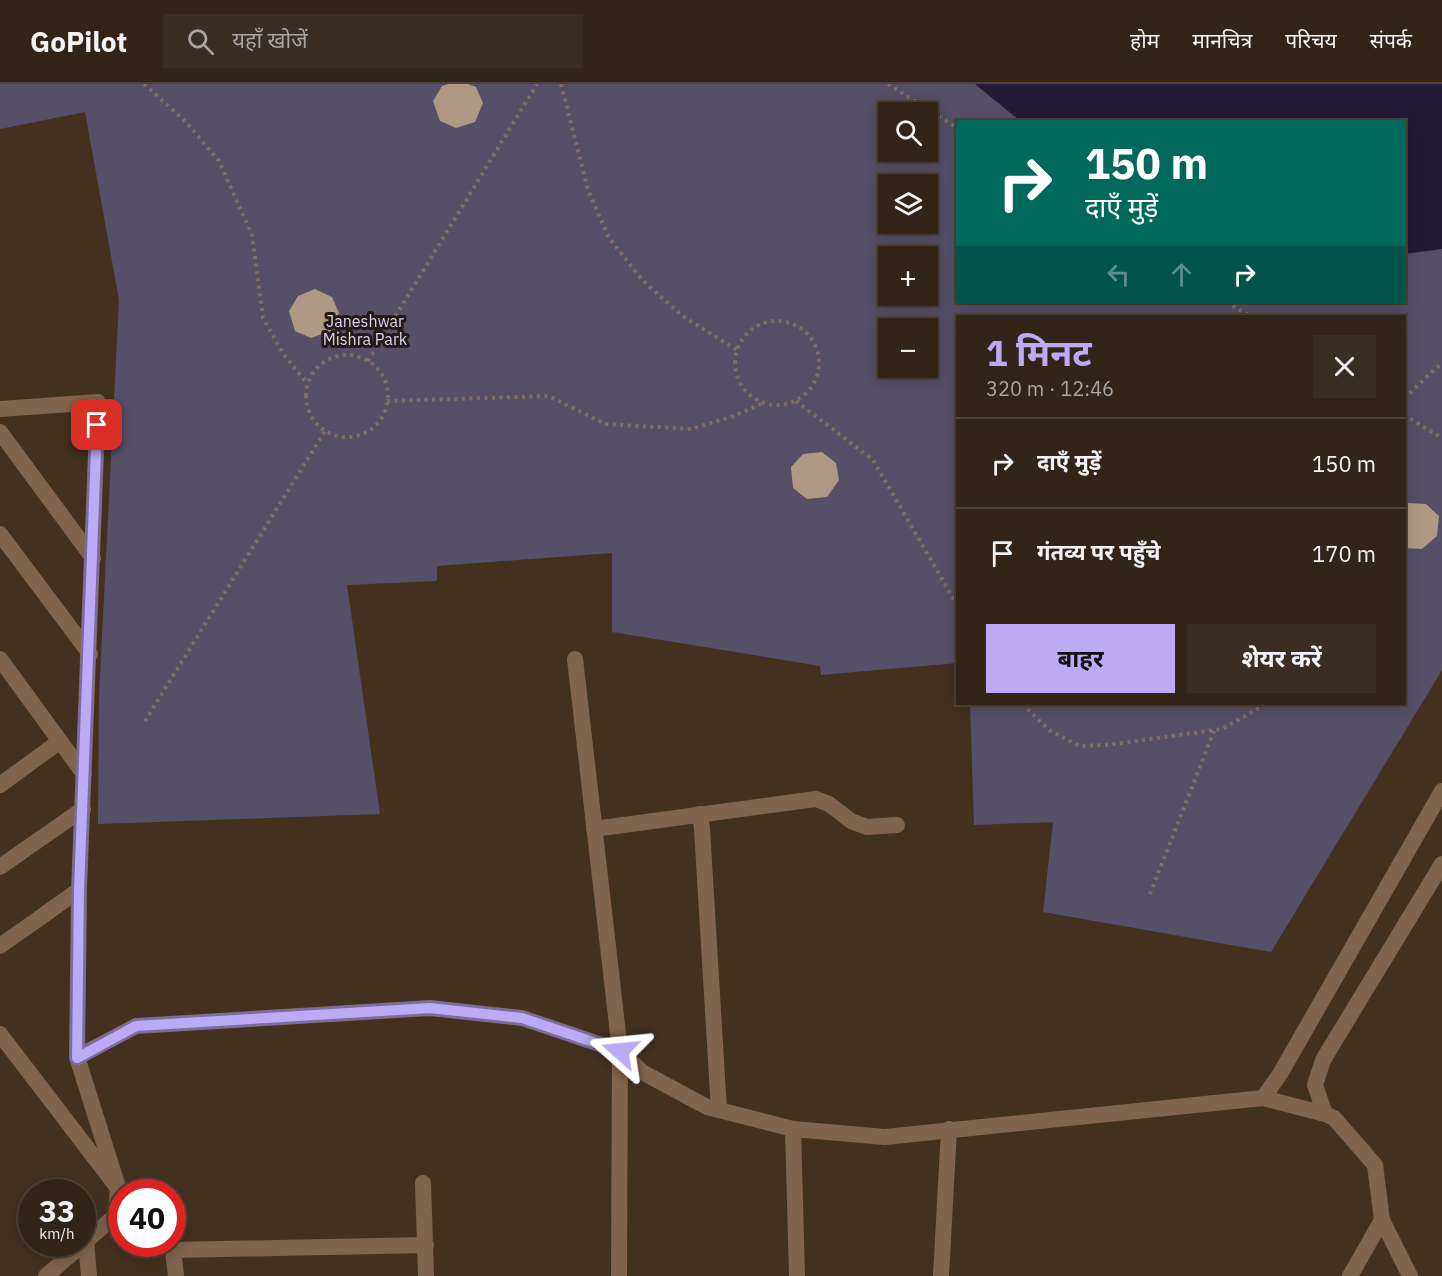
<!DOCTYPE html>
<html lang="hi">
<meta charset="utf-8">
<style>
:root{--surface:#322518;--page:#3a2d21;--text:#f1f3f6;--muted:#a8a5a2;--line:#4d4237;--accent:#bcaaf6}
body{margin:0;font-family:"IBM Plex Sans","Noto Sans Devanagari",sans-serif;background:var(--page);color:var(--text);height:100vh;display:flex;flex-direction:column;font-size:22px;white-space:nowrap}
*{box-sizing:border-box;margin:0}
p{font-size:20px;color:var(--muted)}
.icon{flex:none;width:33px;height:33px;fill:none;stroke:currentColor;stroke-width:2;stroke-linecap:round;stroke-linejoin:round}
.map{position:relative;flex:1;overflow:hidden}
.drawer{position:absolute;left:956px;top:231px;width:450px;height:390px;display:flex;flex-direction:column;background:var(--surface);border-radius:0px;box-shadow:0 3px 15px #0003,0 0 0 2px var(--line)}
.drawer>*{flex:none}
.guide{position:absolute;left:956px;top:36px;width:450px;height:183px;border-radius:0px;box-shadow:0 3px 15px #0003,0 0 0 2px var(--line);background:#00695c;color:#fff;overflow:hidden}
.buttons{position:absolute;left:878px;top:18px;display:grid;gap:12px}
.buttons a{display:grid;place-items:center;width:60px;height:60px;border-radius:0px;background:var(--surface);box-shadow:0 3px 15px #0003,0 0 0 2px var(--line);font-size:30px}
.speed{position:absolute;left:18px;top:1095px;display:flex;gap:12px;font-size:30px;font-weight:700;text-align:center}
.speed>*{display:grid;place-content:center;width:78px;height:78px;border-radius:50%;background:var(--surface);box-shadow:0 3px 15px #0003,0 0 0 2px var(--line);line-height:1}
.speed small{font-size:15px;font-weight:400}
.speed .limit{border:9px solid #d22;background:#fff;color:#111}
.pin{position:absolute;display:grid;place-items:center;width:51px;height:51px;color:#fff;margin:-26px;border-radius:12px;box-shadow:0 3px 9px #0006}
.me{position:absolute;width:66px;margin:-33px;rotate:288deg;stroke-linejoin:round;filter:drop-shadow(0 0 4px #0008)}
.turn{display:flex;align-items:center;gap:21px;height:126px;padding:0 30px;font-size:27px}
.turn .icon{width:78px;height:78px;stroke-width:2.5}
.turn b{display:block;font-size:42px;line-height:51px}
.lanes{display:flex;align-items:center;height:57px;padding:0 30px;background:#0003;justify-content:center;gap:30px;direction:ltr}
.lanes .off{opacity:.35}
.round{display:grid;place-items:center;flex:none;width:63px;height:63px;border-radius:0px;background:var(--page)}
.summary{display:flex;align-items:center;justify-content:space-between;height:102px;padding:0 30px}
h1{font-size:36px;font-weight:700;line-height:45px;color:var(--accent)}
.action{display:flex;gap:12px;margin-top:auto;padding:12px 30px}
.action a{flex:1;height:69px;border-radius:0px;background:var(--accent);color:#111;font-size:24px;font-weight:700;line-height:69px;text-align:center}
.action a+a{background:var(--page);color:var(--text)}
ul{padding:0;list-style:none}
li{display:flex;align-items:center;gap:18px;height:90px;padding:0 30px;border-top:2px solid var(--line)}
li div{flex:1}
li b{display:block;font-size:22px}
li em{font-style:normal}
header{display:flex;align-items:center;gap:36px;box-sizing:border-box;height:84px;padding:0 30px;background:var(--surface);border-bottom:2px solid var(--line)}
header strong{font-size:28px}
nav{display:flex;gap:33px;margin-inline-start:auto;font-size:21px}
.search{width:420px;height:54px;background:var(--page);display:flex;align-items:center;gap:15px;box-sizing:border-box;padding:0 21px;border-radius:0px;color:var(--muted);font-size:22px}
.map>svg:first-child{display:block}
</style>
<header>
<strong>GoPilot</strong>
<div class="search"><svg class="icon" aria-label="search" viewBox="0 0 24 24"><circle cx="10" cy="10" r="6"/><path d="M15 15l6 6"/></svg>यहाँ खोजें</div>
<nav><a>होम</a><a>मानचित्र</a><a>परिचय</a><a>संपर्क</a></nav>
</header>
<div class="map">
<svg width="1442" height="1192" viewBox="0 0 1442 1192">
<rect width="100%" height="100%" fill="#433120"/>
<path fill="#554f67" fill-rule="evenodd" d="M0 0H1442V586L1271 868 1043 828 1053 738 974 741 970 620H1404V232H957V579L821 591 820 582 612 548V469L437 482V497L347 501 380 730 98 740 99 612 119 216 85 28 0 45ZM888 28H927V68H888ZM957 38H1404V218H957ZM888 100H927V140H888ZM888 172H927V212H888ZM888 244H927V284H888Z"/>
<path fill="#221a37" d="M975 0H1442V165L1404 170V38L1020 37Z"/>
<path fill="#af9985" d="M448 0H468L476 3 483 19 475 38 456 44 440 37 433 17 442 2Z
M315 205 332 213 339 229 331 247 311 254 295 247 289 227 298 212Z
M822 368 836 379 839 396 827 413 807 415 793 404 791 383 803 370Z
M1408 419 1426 420 1439 432 1437 452 1422 465 1404 464V422Z"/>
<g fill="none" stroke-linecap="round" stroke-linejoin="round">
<path stroke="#7f6f60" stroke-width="4" stroke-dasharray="3 4.5" stroke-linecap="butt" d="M144 0 186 38 219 77 252 151 263 234 284 271 307 299
M561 0 588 106 609 154 643 197 684 233 737 266
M888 0 957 44
M1226 218 1250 232
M735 279a42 42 0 1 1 84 0a42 42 0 1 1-84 0Z
M306 312a41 41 0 1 1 82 0a41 41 0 1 1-82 0Z
M368 277 537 0
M1404 314 1442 279
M387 317 549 312 605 340 691 345 734 332 763 319
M796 317 873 376 957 521
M1404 331 1442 354
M1022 620 1049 646 1079 662 1108 661 1222 645 1266 620
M145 637 325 347
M1150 810 1214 647"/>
<path stroke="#80644b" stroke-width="16" d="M0 325 98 318 79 806 77 973
M0 348 93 474
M0 450 90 570
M0 575 84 690
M575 575 620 967 619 1192
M0 701 60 657
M700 730 702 745 719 1026
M594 745 816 715 829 720 851 737 867 743 897 741
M0 783 83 725
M0 862 79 806
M0 950 117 1103
M793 1045 797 1192
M423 1099 426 1192
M86 1157 89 1192
M168 1160 173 1166 426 1161
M173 1166 176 1192
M941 1192 949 1045"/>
<path stroke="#80644b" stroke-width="16" d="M1263 1014 1280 990 1442 707
M1325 1030 1315 1001 1323 976 1442 780
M1382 1136 1410 1192
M46 1192 116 1131 118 1103 77 973 136 942 430 924 522 934 620 967 642 988 707 1023 793 1045 885 1053 1263 1014 1325 1030 1334 1034 1375 1081 1382 1136 1350 1192"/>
</g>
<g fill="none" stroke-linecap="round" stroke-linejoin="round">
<g stroke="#7a6ea0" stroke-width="15">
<path id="route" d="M97 341 79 806 77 974 136 942 430 924 522 934 620 967"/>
</g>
<use href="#route" stroke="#bcaaf6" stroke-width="10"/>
</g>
<g text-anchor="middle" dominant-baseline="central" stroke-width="6" stroke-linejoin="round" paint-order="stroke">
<g font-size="16" fill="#dad3f7" stroke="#231b13">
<text x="365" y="237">Janeshwar<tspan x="365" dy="18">Mishra Park</tspan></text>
</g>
</g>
</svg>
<div class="buttons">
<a><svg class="icon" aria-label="search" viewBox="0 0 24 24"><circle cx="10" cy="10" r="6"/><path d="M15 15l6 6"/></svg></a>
<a><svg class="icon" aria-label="layers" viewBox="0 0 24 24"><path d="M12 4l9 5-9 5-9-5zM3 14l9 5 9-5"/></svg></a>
<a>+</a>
<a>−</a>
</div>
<div class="speed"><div>33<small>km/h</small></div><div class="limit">40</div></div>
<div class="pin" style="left:97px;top:341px;background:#d93025"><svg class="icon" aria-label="arrive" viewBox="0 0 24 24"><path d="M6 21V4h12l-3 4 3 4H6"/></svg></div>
<svg class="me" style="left:620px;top:967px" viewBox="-20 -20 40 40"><path d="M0-17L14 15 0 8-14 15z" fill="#bcaaf6" stroke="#fff" stroke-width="4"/></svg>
<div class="guide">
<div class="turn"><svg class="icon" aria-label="right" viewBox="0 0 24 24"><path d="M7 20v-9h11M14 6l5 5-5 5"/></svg><div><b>150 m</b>दाएँ मुड़ें</div></div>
<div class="lanes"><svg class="icon off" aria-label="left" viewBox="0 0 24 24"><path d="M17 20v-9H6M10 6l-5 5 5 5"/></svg><svg class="icon off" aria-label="ahead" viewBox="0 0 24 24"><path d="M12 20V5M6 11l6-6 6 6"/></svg><svg class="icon" aria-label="right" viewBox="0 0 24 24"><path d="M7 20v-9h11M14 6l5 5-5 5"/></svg></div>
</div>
<section class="drawer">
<div class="summary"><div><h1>1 मिनट</h1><p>320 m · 12:46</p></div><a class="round"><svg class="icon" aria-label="close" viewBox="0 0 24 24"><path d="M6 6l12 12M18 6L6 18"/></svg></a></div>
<ul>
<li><svg class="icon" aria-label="right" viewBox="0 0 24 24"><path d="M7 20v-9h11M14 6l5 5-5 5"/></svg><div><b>दाएँ मुड़ें</b></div><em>150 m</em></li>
<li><svg class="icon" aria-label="arrive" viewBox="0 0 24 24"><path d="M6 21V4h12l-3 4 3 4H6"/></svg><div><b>गंतव्य पर पहुँचे</b></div><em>170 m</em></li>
</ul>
<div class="action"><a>बाहर</a><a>शेयर करें</a></div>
</section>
</div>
